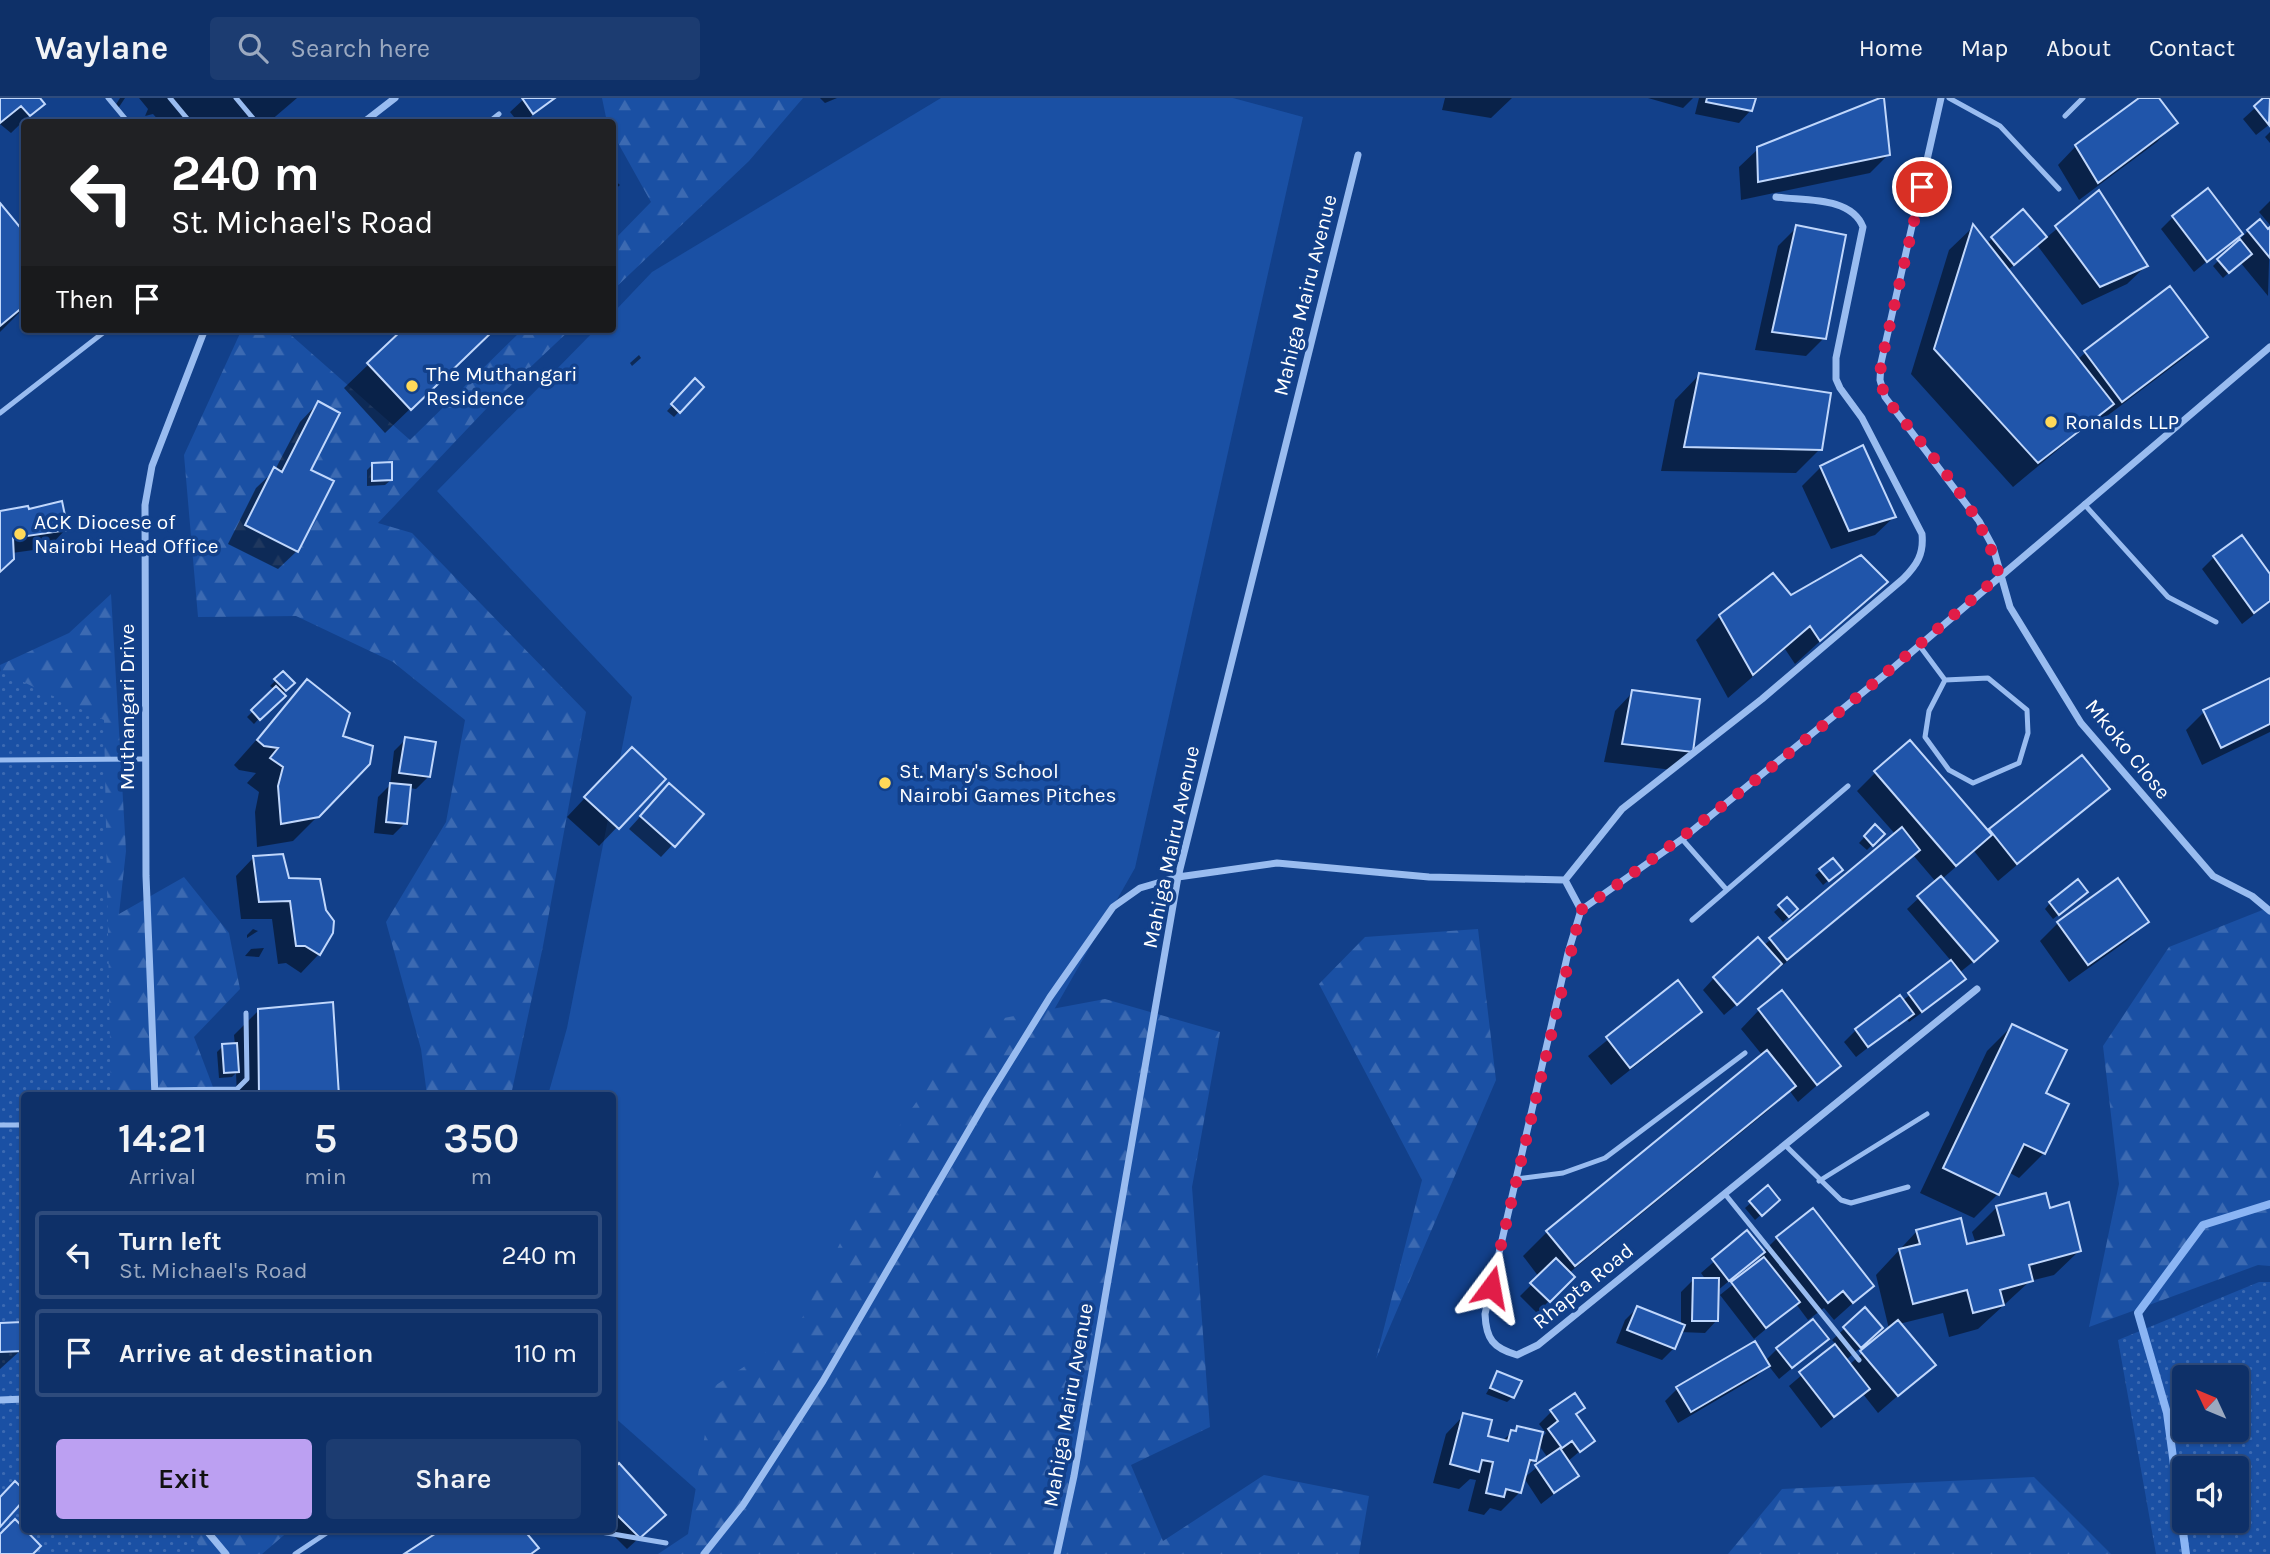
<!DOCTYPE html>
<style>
:root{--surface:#0e3068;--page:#1c3c71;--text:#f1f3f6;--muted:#9ba9c0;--line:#2e4b7c;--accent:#bca0f2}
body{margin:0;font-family:Karla,sans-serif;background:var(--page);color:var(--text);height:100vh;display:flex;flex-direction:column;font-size:26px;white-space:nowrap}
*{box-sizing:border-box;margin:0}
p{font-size:23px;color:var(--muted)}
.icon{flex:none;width:38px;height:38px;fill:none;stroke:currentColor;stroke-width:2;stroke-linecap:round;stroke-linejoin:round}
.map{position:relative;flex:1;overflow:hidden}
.details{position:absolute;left:21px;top:994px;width:595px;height:441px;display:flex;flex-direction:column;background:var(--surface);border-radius:7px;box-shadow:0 2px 5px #0004,0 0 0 2px var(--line)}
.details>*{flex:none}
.top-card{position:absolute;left:21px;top:21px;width:595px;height:214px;border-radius:7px;box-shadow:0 2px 5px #0004,0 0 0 2px var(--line);background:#202124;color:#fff;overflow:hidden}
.needle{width:46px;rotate:314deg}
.buttons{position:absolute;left:2172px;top:1267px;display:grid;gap:14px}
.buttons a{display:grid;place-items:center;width:77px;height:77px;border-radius:7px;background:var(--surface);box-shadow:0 2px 5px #0004,0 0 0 2px var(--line);font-size:35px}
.pin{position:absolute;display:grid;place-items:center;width:60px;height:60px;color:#fff;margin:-30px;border:4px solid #fff;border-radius:50%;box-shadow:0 2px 7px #0007}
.me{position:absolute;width:77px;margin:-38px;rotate:13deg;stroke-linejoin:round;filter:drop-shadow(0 0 5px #0008)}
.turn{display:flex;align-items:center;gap:24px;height:147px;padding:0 35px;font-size:32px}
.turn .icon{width:91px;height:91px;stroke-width:2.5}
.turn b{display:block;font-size:49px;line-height:60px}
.then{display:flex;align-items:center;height:66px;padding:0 35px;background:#0003;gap:14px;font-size:26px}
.eta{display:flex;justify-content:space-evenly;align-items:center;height:119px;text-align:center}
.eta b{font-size:42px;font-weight:600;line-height:49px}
.action{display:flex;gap:14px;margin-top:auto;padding:14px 35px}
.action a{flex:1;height:80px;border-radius:7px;background:var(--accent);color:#111;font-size:28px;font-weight:600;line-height:80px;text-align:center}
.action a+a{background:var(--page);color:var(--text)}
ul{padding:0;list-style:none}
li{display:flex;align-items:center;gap:21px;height:88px;margin:0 14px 10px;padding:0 21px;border:4px solid var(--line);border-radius:7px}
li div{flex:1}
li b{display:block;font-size:26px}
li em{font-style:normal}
header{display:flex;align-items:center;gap:42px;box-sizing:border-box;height:98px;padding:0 35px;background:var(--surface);border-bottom:2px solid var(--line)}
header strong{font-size:33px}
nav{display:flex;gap:38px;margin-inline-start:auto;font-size:24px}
.search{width:490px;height:63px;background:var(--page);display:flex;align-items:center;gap:18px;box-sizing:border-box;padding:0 24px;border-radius:7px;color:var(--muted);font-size:26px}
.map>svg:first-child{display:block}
</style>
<header>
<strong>Waylane</strong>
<div class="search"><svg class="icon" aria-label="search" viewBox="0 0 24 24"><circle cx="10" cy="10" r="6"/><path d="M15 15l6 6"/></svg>Search here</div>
<nav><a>Home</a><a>Map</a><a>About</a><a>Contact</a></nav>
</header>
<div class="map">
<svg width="2270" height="1456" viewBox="0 0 2270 1456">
<defs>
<pattern id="forest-firs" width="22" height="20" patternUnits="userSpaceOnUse" patternTransform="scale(1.75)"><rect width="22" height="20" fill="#1a50a4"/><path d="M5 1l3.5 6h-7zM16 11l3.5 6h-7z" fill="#3c6ab2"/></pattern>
<pattern id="garden-dots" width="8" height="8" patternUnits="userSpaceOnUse" patternTransform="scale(1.75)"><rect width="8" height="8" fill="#1a50a4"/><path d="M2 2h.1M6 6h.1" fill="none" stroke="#3c6ab2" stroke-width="1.8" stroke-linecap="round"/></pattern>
</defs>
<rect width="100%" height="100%" fill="#12408a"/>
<path fill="#1a50a4" d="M941 0H1233L1303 19 1135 770 752 1441 613 1318 612 998 548 997 567 930 632 599 437 393 596 231H612L613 215 652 174Z"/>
<path fill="url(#forest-firs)" d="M602 0H803L749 63 613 192V143L651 104 613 36 612 24H607Z
M242 231H284L410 342 523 231H571L487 310 378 425 412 435 586 614 543 848 511 997H427L421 951 386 824 446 724 465 622 393 564 296 518 198 519 184 357Z
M111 496 126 753 119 816 184 779 229 835 240 891 194 939 216 997 39 998 0 567 69 535Z
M2270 809V1168L2258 1167 2089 1229 2119 1086 2103 948 2169 849Z
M1478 831 1496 982 1376 1261 1422 1082 1319 886 1365 839Z
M1105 901 1220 934 1192 1089 1210 1329 1131 1367 1163 1443 1264 1377 1369 1398 1359 1456H658L688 1436 713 1289 794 1236 900 1027 972 926Z
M2034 1379 2111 1456H1728L1782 1391Z
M71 1432H290L262 1456H67Z"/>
<path fill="url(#garden-dots)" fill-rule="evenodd" d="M0 573 104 622 111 997 24 998V1432H189L204 1456H0Z
M2259 1184H2270V1456H2156L2118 1242ZM2184 1279H2236V1332H2184ZM2184 1370H2236V1423H2184Z"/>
<path fill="#0007" d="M0 0H38L42 5 11 35 0 26Z
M116 0H125L119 9 115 8 120 0Z
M139 0H297L269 24H160L153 16 145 18 148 11Z
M525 0H555L524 24H518L510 14Z
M820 0H837L825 5Z
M1445 0H1512L1491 20 1442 12Z
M1648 0H1693L1683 10Z
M1699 0H1755L1751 12 1739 25 1695 16Z
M2142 0H2156L2175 25 2157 44 2079 102 2058 67 2076 48Z
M2266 0H2270V26L2256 37 2243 21Z
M2270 34V45L2265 39Z
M1758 51 1889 56 1870 75 1741 102 1739 69Z
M612 80 620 87 612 94Z
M2099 95 2146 168 2127 186 2082 207 2037 147 2007 173 2077 262 2085 255 2206 238 2188 257 2103 321 2100 317 2013 389 1911 276 1949 152 1973 129 1986 146 2023 113 2046 140Z
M2270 103V127L2259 114Z
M0 108 24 137V210L0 234Z
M2173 119 2241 135 2194 174 2161 131Z
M1797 129 1824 240 1806 258 1755 252 1778 148Z
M2270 131 2268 198 2240 164 2223 180 2213 168 2248 133Z
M394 231H493L385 335 344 290 399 237Z
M639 257 641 260 632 268 630 265Z
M1699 277 1820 351 1796 375 1661 373 1675 302Z
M695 283 702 289 674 319 667 313Z
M318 305 297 453 278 471 228 446 256 390 275 372 300 324Z
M372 367 391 382 385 387 367 388V372Z
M1821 369 1894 419 1875 437 1831 451 1802 388Z
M61 405 66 431 48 450 12 455 0 473V415Z
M2214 459 2270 479V504L2242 526 2202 471Z
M1885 484 1795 566 1785 551 1728 600 1696 542 1720 518 1791 499Z
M283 575 292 585 254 626 247 619 275 592 270 588Z
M2270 582V634L2202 667 2186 632 2204 614Z
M308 584 318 718 293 743 257 749 255 714 259 694 247 685 256 675 239 672 234 667Z
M1633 594 1692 653 1673 672 1604 664 1615 613Z
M406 641 428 679 416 691 409 690 405 725 393 737 374 735 378 699 390 687 394 653Z
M613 670 663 681 599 748 567 719Z
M1876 674 1988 735 2107 691 1998 783 1974 753 1942 781 1984 855 1959 875 1963 881 1951 893 1909 924 1906 920 1856 959 1844 944 1856 932 1902 903 1952 864 1907 811 1936 784 1913 757 1724 917 1703 892 1714 880 1763 848 1896 737 1857 693Z
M657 700 701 716 661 759 629 731Z
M1875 728 1883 736 1867 752 1859 745Z
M254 759 287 781 331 834 319 856 301 875 286 865 278 866 272 821H241L236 778Z
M1821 772 1835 777 1823 787 1815 777Z
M2080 800 2053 821 2045 811 2050 805Z
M1787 802 1796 811 1783 824 1774 814Z
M2146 823 2128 842 2069 884 2040 843 2058 825Z
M253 831 258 833 247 840V837Z
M264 850 259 859 245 858 251 851Z
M1677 885 1700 914 1681 932 1611 987 1588 958Z
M259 912 338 998H237L236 975 232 979 219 980 217 954 223 948 235 947 234 937Z
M1759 912 1839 968 1798 1004 1789 992 1769 1012 1569 1175 1573 1179 1537 1215 1520 1198 1539 1179 1523 1158 1547 1134 1763 958 1741 931Z
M2012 928 2044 996V1055L2019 1080 2010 1075 1998 1096 1974 1120 1920 1095 1987 953Z
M1768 1090 1772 1107 1755 1122 1745 1110Z
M1997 1109 2048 1112 2079 1153 2054 1177 2030 1183 1978 1231 1949 1239 1943 1215 1899 1226 1933 1267 1878 1315 1863 1296 1821 1330 1789 1288 1837 1247 1832 1242 1865 1212 1869 1242 1846 1262 1849 1267 1889 1231 1876 1177 1917 1133 1966 1148 1976 1146 1972 1134Z
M1747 1135 1763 1154 1777 1140 1872 1188 1834 1222 1824 1210 1808 1222 1796 1206 1754 1241 1720 1197 1762 1163 1759 1158 1717 1193V1222L1705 1235 1680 1234 1674 1250 1662 1262 1616 1245 1625 1222 1637 1210 1681 1227V1194L1694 1181 1706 1182 1701 1175Z
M0 1227 21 1252 0 1271Z
M1827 1241 1779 1281 1768 1267 1756 1279 1678 1325 1665 1303 1677 1291 1754 1245 1765 1263 1777 1251Z
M1498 1275 1513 1299 1507 1304 1486 1296Z
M1583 1310 1575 1318 1593 1342 1567 1364 1577 1378 1541 1406 1524 1380 1548 1360 1538 1346 1534 1362 1526 1370 1520 1394 1501 1413 1490 1410 1484 1417 1468 1413 1476 1382 1470 1381 1459 1391 1433 1385 1446 1336 1464 1317 1486 1339 1502 1343 1518 1329 1539 1342 1546 1335 1539 1326 1551 1314Z
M612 1375 651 1429 627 1451 608 1432H612Z
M444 1432H521L537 1450 531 1456H407Z"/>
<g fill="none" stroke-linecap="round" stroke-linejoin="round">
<path stroke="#8bb5f4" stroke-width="8" d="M2186 1456 2167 1315 2138 1215 2203 1127 2270 1106"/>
</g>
<path fill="#2055aa" stroke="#c0d7fc" stroke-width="2" d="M0 0H40L45 6 30 18 21 8 0 25Z
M522 0H555L533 16Z
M1707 0H1756L1752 13 1706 4Z
M1880 0H1884L1890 57 1758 84 1757 49Z
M2139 0H2159L2178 25 2098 85 2075 47Z
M2263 0H2270L2269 27 2254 8Z
M2208 90 2243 136 2207 164 2172 118Z
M2099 92 2148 168 2100 189 2055 128Z
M0 105 24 134V208L0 228Z
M2023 111 2047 139 2014 167 1991 139Z
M2260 121 2268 131 2270 129V160L2247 132Z
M1973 126 2114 306 2038 365 1934 251Z
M1796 127 1846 137 1826 241 1772 234Z
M2240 141 2252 156 2229 175 2217 161Z
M2170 188 2208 239 2122 304 2084 253Z
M403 231H495L411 312 367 265Z
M1699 275 1831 295 1822 352 1684 349Z
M695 280 704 289 680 315 671 306Z
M318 303 340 315 311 372 334 383 298 454 245 427 274 369 282 374Z
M1863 347 1896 419 1849 433 1820 368Z
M392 364V382L372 383V365Z
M62 403 68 432 13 440 14 461 0 474V413L28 408 29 411Z
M2242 437 2270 476V503L2254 515 2213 458Z
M1861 457 1888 484 1820 543 1810 528 1753 577 1719 517 1773 475 1791 497Z
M283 573 295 585 286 593 274 581Z
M2270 580V626L2221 650 2203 612Z
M307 581 350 615 343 638 373 648 370 666 319 719 281 726 278 688 283 669 270 660 278 650 264 648 257 642Z
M276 588 286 598 260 622 251 612Z
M1632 592 1700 601 1693 654 1622 646Z
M405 639 436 644 430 679 399 675Z
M1910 642 1992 737 1956 768 1874 673Z
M632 649 666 681 619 731 584 699Z
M2082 657 2110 691 2017 766 1989 731Z
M390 685 411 687 407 726 386 724Z
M669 685 704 716 675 749 640 718Z
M1875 726 1885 736 1873 748 1864 738Z
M1902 729 1920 752 1787 862 1769 840Z
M283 756 289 780 320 781 326 812 334 823 333 835 320 857 305 848H296L290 803 259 804 253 758Z
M1833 760 1843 772 1829 783 1819 771Z
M1941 778 1998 843 1974 864 1917 798Z
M2118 780 2149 824 2088 867 2057 824Z
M2078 781 2088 794 2059 817 2049 804Z
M1787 799 1798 811 1789 819 1778 807Z
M1758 839 1782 866 1737 907 1713 879Z
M1951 862 1966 881 1922 914 1908 895Z
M1678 882 1702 914 1630 970 1606 939Z
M1782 892 1841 968 1817 987 1758 911Z
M1900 897 1914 916 1868 949 1855 931Z
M333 904 339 998H259L258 911Z
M2012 926 2067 952 2046 995 2069 1006 2045 1056 2024 1046 1999 1097 1943 1070Z
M237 945 239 974 224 975 222 946Z
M1767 952 1796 988 1575 1168 1546 1133Z
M1768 1087 1780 1102 1762 1118 1749 1103Z
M2046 1095 2050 1110 2069 1104 2081 1153 2029 1167 2033 1183 2000 1192 2004 1207 1973 1215 1967 1192 1913 1206 1899 1151 1920 1146 1916 1132 1961 1120 1967 1146 2004 1137 1996 1108Z
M1813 1110 1874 1188 1853 1205 1843 1193 1828 1205 1776 1139Z
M1747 1132 1765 1154 1729 1183 1712 1161Z
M1764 1159 1800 1204 1766 1230 1731 1184Z
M1556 1160 1575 1179 1550 1204 1530 1185Z
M1693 1180H1719L1718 1223H1692Z
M1637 1208 1685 1227 1675 1251 1627 1232Z
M1865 1209 1883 1230 1861 1250 1843 1229Z
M1813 1221 1829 1241 1792 1270 1776 1250Z
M1898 1222 1936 1267 1898 1298 1860 1253Z
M22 1224 23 1253 0 1254V1225Z
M1755 1243 1770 1268 1691 1314 1676 1289Z
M1835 1246 1870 1291 1834 1319 1799 1274Z
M1497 1273 1522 1283 1514 1300 1490 1290Z
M1575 1295 1585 1310 1576 1316 1595 1343 1580 1354 1572 1343 1562 1350 1548 1331 1558 1323 1550 1312Z
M1463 1315 1492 1322 1488 1338 1508 1343 1511 1332 1516 1333 1517 1328 1543 1334 1536 1363 1530 1362 1521 1395 1506 1391 1504 1399 1486 1395 1493 1364 1482 1362 1479 1374 1450 1366Z
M1560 1350 1579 1378 1554 1395 1535 1367Z
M619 1365 666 1417 640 1440 612 1412V1374Z
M15 1383 24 1392V1402L0 1429V1399Z
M15 1421 41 1448 33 1456H0V1436Z
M441 1432H524L539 1450 531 1456H404Z"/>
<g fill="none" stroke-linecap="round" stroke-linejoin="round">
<path stroke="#99bcf0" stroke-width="5" d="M108 0 128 24
M170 0 190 24
M236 0 256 24
M1949 0 2000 28 2059 91
M2065 18 2083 0
M489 24 499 16
M0 315 108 231
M2084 406 2168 499 2216 524
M1919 547 1945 582 1929 613 1925 639 1949 672 1973 685 2019 665 2028 635 2027 612 1988 580 1945 582
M0 662 144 661
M1682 741 1726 791
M1692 822 1848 688
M155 992 237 991 247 981 246 915
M0 1027H24
M1785 1047 1841 1102 1851 1105 1908 1089
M1516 1081 1563 1075 1605 1060 1745 955
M1819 1083 1927 1016
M1725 1096 1859 1262
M589 1432 666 1445
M295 1456 331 1432"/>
<path stroke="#99bcf0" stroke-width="7" d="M1941 0 1881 265 1880 282 1885 299 1979 423 1993 449 2010 509 2081 625 2213 778 2252 798 2270 813
M364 24 395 0
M1581 812 1565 782 1622 711 1762 601 1903 481C1917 467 1924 456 1922 436L1862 320 1840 290 1836 281V260L1863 129C1851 98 1804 103 1776 99
M1977 891 1538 1247 1517 1257C1493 1250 1486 1241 1485 1216L1568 855 1581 812 1682 741 1893 570 2270 249
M155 998 146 778 145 407 152 368 205 231
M0 1302 24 1301
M206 1432 226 1456
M704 1456 743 1407 823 1283 987 1001 1050 899 1113 809 1140 790 1178 779 1277 765 1429 779 1565 782
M1057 1456 1074 1378 1178 779 1358 57"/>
</g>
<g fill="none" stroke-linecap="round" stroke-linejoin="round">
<path stroke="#e11d48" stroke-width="12" stroke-dasharray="0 21.6" d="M1491 1189 1581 812C1728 710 1864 595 1999 478 1985 412 1925 352 1885 299L1880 282 1881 265 1922 89"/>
</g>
<g fill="#ffd959" stroke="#12408a" stroke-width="2.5">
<circle cx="412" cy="288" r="7"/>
<circle cx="2051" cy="324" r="7"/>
<circle cx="20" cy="436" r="7"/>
<circle cx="885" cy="685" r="7"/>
</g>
<g text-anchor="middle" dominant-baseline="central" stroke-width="7" stroke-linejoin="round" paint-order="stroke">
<g font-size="21" fill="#fff" stroke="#12408a">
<text transform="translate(1305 197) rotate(-76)">Mahiga Mairu Avenue</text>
<text transform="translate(127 609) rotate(-90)">Muthangari Drive</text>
<text transform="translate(2128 651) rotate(51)">Mkoko Close</text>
<text transform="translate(1171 749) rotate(-78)">Mahiga Mairu Avenue</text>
<text transform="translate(1583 1188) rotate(-39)">Rhapta Road</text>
<text transform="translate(1068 1307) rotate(-80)">Mahiga Mairu Avenue</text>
</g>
<g font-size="21" fill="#fff" stroke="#12408a" text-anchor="start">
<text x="426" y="276">The Muthangari<tspan x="426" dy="24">Residence</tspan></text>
<text x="2065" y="324">Ronalds LLP</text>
<text x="34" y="424">ACK Diocese of<tspan x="34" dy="24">Nairobi Head Office</tspan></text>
<text x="899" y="673">St. Mary's School<tspan x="899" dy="24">Nairobi Games Pitches</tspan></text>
</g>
</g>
</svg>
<div class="buttons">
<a><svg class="needle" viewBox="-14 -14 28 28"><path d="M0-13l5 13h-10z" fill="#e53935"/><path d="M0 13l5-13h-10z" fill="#9ba9c0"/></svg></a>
<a><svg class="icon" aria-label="sound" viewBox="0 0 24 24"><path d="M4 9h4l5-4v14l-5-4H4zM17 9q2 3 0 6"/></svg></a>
</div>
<div class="pin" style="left:1922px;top:89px;background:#d93025"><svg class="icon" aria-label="arrive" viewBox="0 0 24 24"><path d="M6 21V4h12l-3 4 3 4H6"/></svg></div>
<svg class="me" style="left:1491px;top:1189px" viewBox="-20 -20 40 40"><path d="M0-17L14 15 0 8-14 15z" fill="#e11d48" stroke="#fff" stroke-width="4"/></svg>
<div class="top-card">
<div class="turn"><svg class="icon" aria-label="left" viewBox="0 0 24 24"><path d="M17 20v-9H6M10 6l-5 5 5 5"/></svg><div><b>240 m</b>St. Michael's Road</div></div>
<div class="then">Then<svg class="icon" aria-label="arrive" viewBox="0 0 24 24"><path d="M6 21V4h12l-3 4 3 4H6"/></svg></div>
</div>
<section class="details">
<div class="eta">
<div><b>14:21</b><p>Arrival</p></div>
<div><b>5</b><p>min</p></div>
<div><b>350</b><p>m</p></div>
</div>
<ul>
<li><svg class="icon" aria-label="left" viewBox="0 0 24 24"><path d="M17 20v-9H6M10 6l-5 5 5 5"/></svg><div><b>Turn left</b><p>St. Michael's Road</p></div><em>240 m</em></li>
<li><svg class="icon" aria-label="arrive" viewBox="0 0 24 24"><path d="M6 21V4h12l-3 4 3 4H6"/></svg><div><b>Arrive at destination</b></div><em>110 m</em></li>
</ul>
<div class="action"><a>Exit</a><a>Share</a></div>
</section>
</div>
